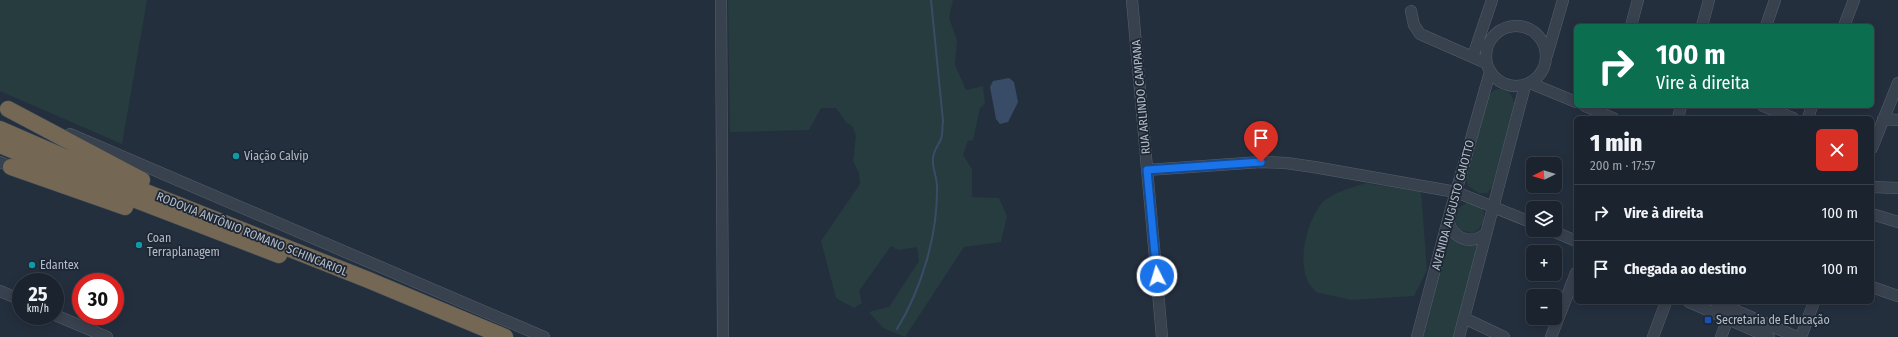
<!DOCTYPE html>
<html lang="pt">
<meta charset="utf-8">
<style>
:root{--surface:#1b232e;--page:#282f3a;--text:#f1f3f6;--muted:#a0a4aa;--line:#39404a}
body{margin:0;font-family:"Fira Sans Condensed",sans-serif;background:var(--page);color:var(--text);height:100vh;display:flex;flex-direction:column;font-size:15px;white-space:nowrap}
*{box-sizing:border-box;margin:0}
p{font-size:13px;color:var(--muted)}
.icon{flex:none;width:22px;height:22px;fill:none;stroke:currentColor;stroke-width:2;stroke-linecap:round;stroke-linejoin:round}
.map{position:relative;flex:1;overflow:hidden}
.details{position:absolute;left:1574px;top:116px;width:300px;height:188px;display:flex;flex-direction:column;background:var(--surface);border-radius:6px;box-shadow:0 2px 10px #0003,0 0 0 1px var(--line)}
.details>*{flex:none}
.hud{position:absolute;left:1574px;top:24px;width:300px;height:84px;border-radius:6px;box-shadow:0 2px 10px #0003,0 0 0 1px var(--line);background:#0b6e4f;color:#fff;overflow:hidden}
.needle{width:26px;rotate:265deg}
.controls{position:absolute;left:1526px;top:157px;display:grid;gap:8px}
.controls a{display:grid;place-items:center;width:36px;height:36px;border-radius:6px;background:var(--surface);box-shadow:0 2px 10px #0003,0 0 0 1px var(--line);font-size:20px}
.speed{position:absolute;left:12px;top:273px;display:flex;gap:8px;font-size:20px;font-weight:700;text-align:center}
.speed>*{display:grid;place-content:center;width:52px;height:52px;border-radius:50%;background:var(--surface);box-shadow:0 2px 10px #0003,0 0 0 1px var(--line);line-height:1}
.speed small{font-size:10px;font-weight:400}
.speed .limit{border:6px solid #d22;background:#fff;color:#111}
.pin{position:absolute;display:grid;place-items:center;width:34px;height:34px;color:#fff;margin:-41px -17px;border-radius:50% 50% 50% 0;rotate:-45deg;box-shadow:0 0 4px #0007}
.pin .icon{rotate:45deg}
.me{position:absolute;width:44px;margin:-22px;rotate:355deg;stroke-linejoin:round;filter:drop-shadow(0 0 3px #0008)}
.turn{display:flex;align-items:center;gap:14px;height:84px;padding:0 16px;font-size:18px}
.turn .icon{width:52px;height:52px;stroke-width:2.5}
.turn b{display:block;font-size:28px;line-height:34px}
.round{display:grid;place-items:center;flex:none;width:42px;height:42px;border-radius:6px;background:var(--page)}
.overview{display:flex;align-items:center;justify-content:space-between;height:68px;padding:0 16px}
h1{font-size:24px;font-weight:800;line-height:30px}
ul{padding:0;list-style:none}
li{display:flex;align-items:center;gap:12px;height:56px;padding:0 16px;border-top:1px solid var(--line)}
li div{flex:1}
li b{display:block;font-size:15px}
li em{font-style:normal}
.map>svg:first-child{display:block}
</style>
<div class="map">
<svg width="1898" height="337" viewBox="0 0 1898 337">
<rect width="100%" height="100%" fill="#242f3e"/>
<path fill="#263c3f" d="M0 0H147L122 144 0 91Z
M728 0H953L949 18 957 40 955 65 966 90 983 86 985 104 980 108 973 140 968 141 963 155 972 169V197L999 198 1007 216 1001 242 964 247 905 337 883 328 869 312 889 307 919 261 917 247 898 250 891 246 859 291 862 303 854 308 836 298 821 241 860 184 859 173 853 161 856 136 853 127 846 122 836 108H821L809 130 730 132Z
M1498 89C1508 90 1515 96 1514 106L1492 187 1487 193H1479L1468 186 1466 178 1488 97 1493 91Z
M1366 183 1421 192 1427 270 1414 296 1351 300 1316 292C1313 288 1308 284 1307 279 1298 258 1307 221 1322 203 1331 193 1354 187 1366 183Z
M1468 202 1482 208C1487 218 1482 230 1472 233L1460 230 1455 220 1459 208Z
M1449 236 1457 242 1479 243 1454 337H1423Z"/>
<path fill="#394c67" d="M1009 78 1014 82 1018 102 1008 122 1000 124 996 119 990 87 993 81Z"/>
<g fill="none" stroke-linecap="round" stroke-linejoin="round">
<path stroke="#394c67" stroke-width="2" d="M897 329C922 288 938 234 937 186 937 177 932 168 933 159 933 151 938 146 941 139 943 134 942 127 943 121L931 0"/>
<g stroke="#565f6c" stroke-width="12">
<path id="minor" d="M721 0 723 337
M1132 0 1162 337
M1411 11 1414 25 1420 34 1486 63
M1486 56a30 30 0 1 1 60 0a30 30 0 1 1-60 0Z
M1631 26 1638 0
M1702 26 1709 0
M1766 26 1775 0
M1844 26 1854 0
M1547 55 1563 0
M1473 56 1492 0
M1530 83 1576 102
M1585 106 1613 118
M1763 106 1793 118
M1678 118 1681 106
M1808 118 1812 106
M1883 119 1898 120
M70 134 544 337
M1872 148 1898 83
M0 162 11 167
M1147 170 1261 162 1286 163 1314 167 1456 192 1533 223
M1872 187 1898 188
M1872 214 1898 222
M1448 220C1453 239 1471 246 1486 233
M1550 230 1576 241
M1872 287 1898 296
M0 291 21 300
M1689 302 1769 337
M1716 302 1797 337
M55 315 107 337
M1464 318 1504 337
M1417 337 1448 220 1490 72
M1459 337 1525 86
M1551 337 1576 273
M1653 337 1666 302
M1721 337 1730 313
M1801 337 1814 302"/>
</g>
<g stroke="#434c59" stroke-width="17">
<path id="highway" d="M8 109 142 180
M0 129 138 189 366 279 505 337
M0 145 97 185 279 255
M11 167 125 207"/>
</g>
<use href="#minor" stroke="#38414e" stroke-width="11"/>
<use href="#highway" stroke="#746855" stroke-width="16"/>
</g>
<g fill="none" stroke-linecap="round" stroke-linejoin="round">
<g stroke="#114b97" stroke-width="10">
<path id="route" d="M1157 276 1147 170 1261 162"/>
</g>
<use href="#route" stroke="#1a73e8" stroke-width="7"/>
</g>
<g fill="#0f9aa8" stroke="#1d2633" stroke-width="1.5">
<circle cx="236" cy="156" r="4"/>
<circle cx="139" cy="245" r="4"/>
<circle cx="32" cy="265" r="4"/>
</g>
<rect fill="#1a4fb4" stroke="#1d2633" stroke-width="1.5" x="1704" y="316" width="8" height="8" rx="2"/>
<g text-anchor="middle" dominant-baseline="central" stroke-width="3.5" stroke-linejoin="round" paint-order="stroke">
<g font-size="12" fill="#b4bcc9" stroke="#1d2633">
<text transform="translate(1141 97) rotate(-95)">RUA ARLINDO CAMPANA</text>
<text transform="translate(1453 205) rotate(-75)">AVENIDA AUGUSTO GAIOTTO</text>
<text transform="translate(252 234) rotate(22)">RODOVIA ANTÔNIO ROMANO SCHINCARIOL</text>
</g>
<g font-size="12" fill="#b4bcc9" stroke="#1d2633" text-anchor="start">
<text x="244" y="156">Viação Calvip</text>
<text x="147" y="238">Coan<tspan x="147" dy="14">Terraplanagem</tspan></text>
<text x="40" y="265">Edantex</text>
<text x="1716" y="320">Secretaria de Educação</text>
</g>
</g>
</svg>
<div class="controls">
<a><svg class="needle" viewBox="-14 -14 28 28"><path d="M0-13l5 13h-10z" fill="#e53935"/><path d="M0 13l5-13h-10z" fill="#a0a4aa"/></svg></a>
<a><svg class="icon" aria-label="layers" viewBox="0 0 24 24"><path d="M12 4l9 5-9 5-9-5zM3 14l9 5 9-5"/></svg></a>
<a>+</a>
<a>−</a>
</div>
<div class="speed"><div>25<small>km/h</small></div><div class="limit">30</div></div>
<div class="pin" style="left:1261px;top:162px;background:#d93025"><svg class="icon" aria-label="arrive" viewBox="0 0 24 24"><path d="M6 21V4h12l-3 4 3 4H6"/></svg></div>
<svg class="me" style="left:1157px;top:276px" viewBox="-20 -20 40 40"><circle r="17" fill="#1a73e8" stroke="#fff" stroke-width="3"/><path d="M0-11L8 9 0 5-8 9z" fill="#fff"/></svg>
<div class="hud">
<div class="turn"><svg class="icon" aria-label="right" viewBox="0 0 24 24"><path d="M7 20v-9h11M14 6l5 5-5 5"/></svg><div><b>100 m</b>Vire à direita</div></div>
</div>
<section class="details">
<div class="overview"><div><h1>1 min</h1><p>200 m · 17:57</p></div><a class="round" style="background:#d93025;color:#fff"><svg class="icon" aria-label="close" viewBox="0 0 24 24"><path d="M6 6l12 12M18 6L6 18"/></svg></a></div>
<ul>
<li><svg class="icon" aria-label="right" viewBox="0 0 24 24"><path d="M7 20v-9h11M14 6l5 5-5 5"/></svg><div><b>Vire à direita</b></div><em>100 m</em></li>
<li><svg class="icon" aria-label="arrive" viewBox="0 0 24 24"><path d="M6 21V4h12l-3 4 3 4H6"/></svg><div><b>Chegada ao destino</b></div><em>100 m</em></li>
</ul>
</section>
</div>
